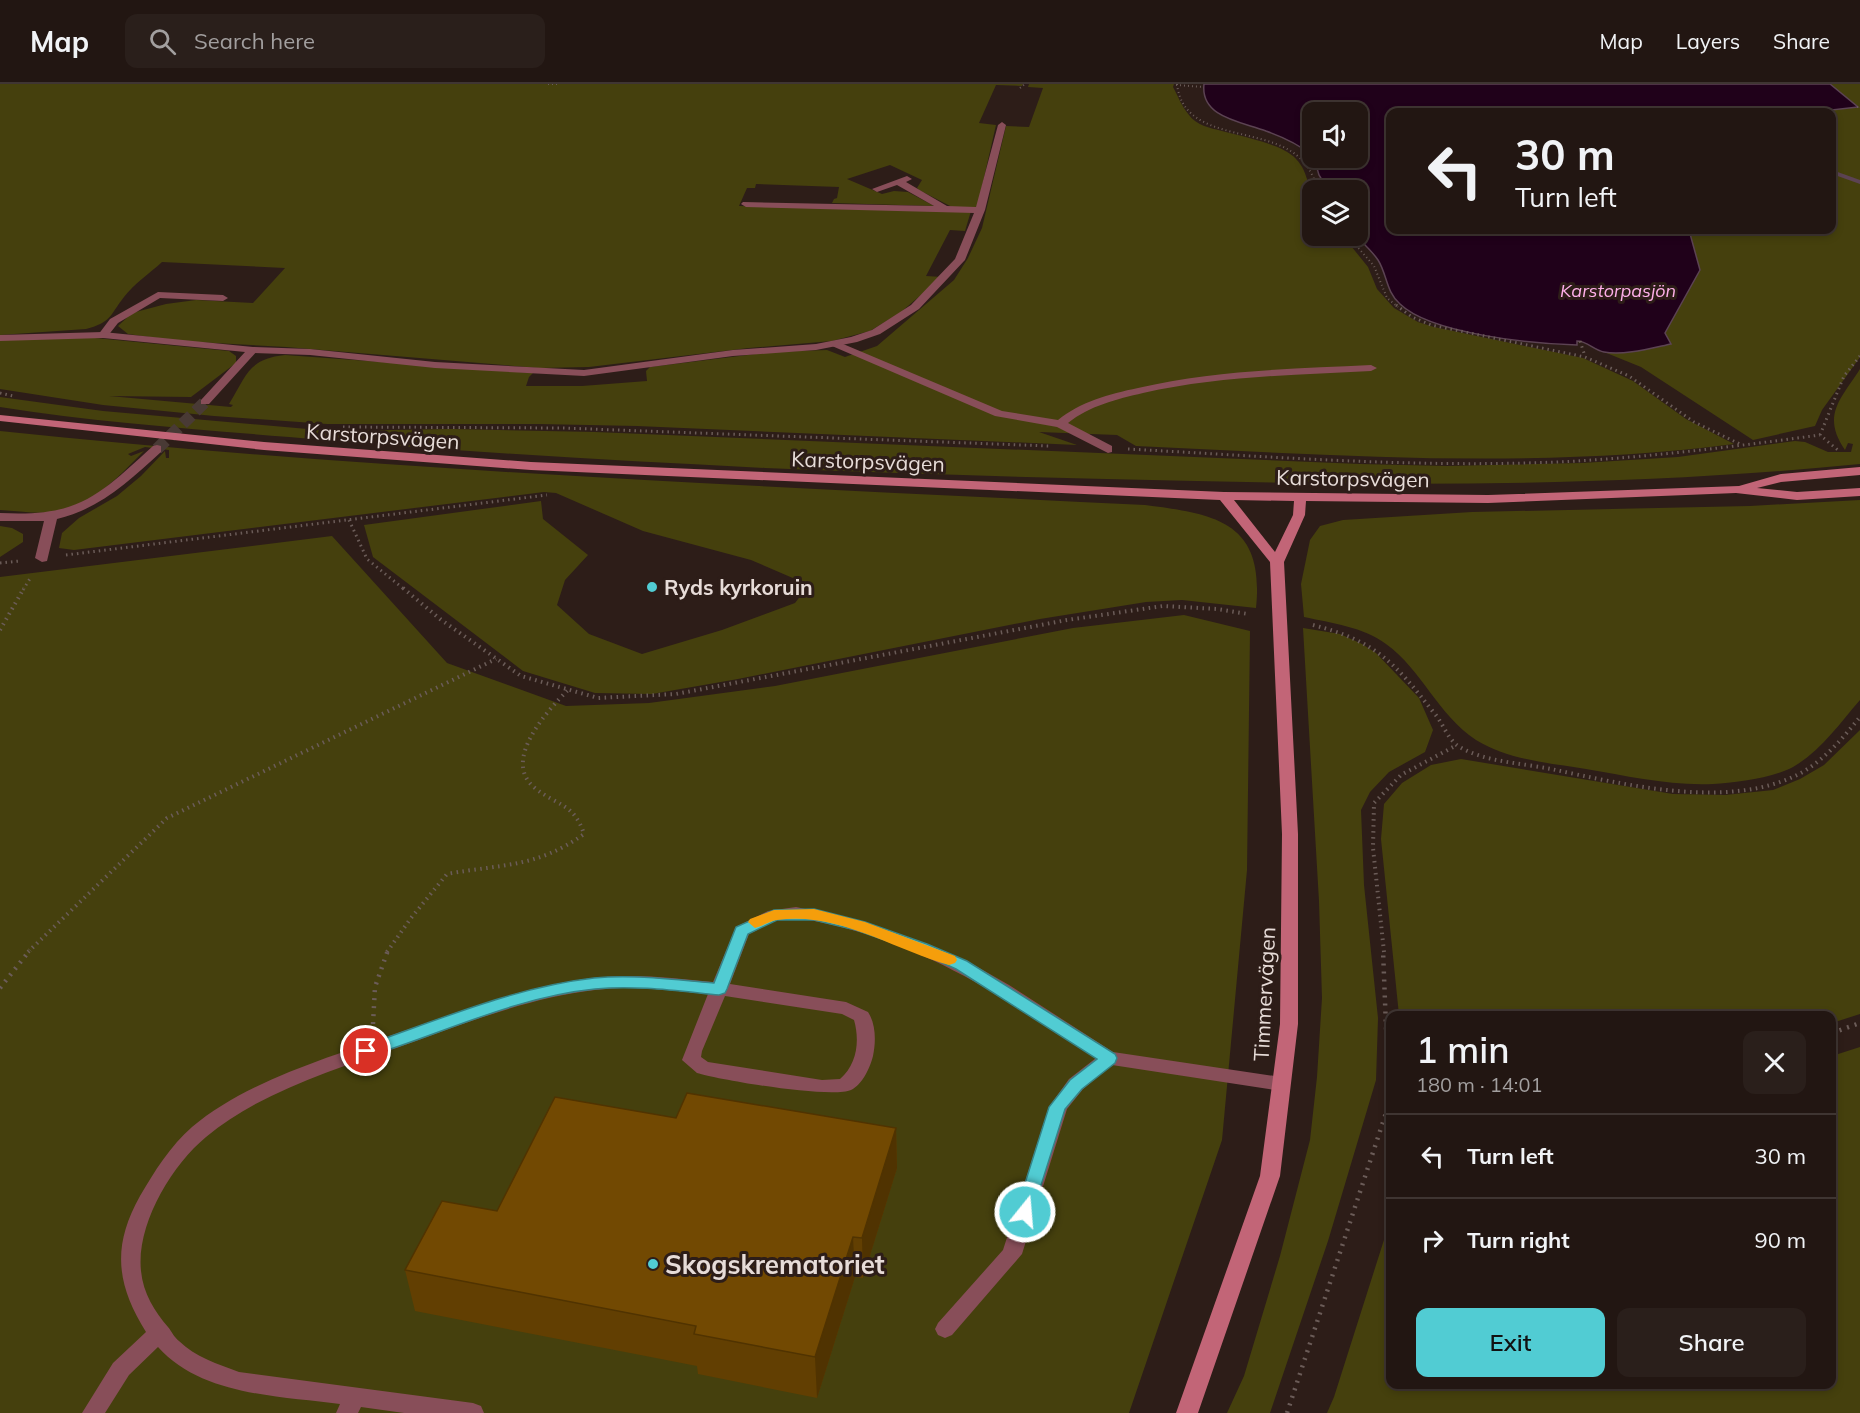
<!DOCTYPE html>
<meta charset="utf-8">
<style>
:root{--surface:#221612;--page:#2a1f1b;--text:#f1f3f6;--muted:#a29f9f;--line:#3f3532;--accent:#51ccd3}
body{margin:0;font-family:Mulish,sans-serif;background:var(--page);color:var(--text);height:100vh;display:flex;flex-direction:column;font-size:22px;white-space:nowrap}
*{box-sizing:border-box;margin:0}
p{font-size:20px;color:var(--muted)}
.icon{flex:none;width:33px;height:33px;fill:none;stroke:currentColor;stroke-width:2;stroke-linecap:round;stroke-linejoin:round}
.map{position:relative;flex:1;overflow:hidden}
.drawer{position:absolute;left:1386px;top:927px;width:450px;height:378px;display:flex;flex-direction:column;background:var(--surface);border-radius:12px;box-shadow:0 3px 9px #0003,0 0 0 2px var(--line)}
.drawer>*{flex:none}
.guide{position:absolute;left:1386px;top:24px;width:450px;height:126px;border-radius:12px;box-shadow:0 3px 9px #0003,0 0 0 2px var(--line);background:#221612;color:var(--text);overflow:hidden}
.buttons{position:absolute;left:1302px;top:18px;display:grid;gap:12px}
.buttons a{display:grid;place-items:center;width:66px;height:66px;border-radius:12px;background:var(--surface);box-shadow:0 3px 9px #0003,0 0 0 2px var(--line);font-size:30px}
.pin{position:absolute;display:grid;place-items:center;width:51px;height:51px;color:#fff;margin:-26px;border:3px solid #fff;border-radius:50%;box-shadow:0 2px 6px #0007}
.me{position:absolute;width:66px;margin:-33px;rotate:17deg;stroke-linejoin:round;filter:drop-shadow(0 0 4px #0008)}
.turn{display:flex;align-items:center;gap:21px;height:126px;padding:0 30px;font-size:27px}
.turn .icon{width:78px;height:78px;stroke-width:2.5}
.turn b{display:block;font-size:42px;line-height:51px}
.round{display:grid;place-items:center;flex:none;width:63px;height:63px;border-radius:12px;background:var(--page)}
.overview{display:flex;align-items:center;justify-content:space-between;height:102px;padding:0 30px}
h1{font-size:36px;font-weight:600;line-height:45px}
.action{display:flex;gap:12px;margin-top:auto;padding:12px 30px}
.action a{flex:1;height:69px;border-radius:12px;background:var(--accent);color:#111;font-size:24px;font-weight:600;line-height:69px;text-align:center}
.action a+a{background:var(--page);color:var(--text)}
ul{padding:0;list-style:none}
li{display:flex;align-items:center;gap:18px;height:84px;padding:0 30px;border-top:2px solid var(--line)}
li div{flex:1}
li b{display:block;font-size:22px}
li em{font-style:normal}
header{display:flex;align-items:center;gap:36px;box-sizing:border-box;height:84px;padding:0 30px;background:var(--surface);border-bottom:2px solid var(--line)}
header strong{font-size:28px}
nav{display:flex;gap:33px;margin-inline-start:auto;font-size:21px}
.search{width:420px;height:54px;background:var(--page);display:flex;align-items:center;gap:15px;box-sizing:border-box;padding:0 21px;border-radius:12px;color:var(--muted);font-size:22px}
.map>svg:first-child{display:block}
</style>
<header>
<strong>Map</strong>
<div class="search"><svg class="icon" aria-label="search" viewBox="0 0 24 24"><circle cx="10" cy="10" r="6"/><path d="M15 15l6 6"/></svg>Search here</div>
<nav><a>Map</a><a>Layers</a><a>Share</a></nav>
</header>
<div class="map">
<svg width="1860" height="1329" viewBox="0 0 1860 1329">
<rect width="100%" height="100%" fill="#2d1d18"/>
<path fill="#45400d" d="M0 0H1023L1022 2 996 1 979 39 996 41 977 124 952 123 919 106 917 104 922 96 890 81 847 95 882 110 894 107 908 108 934 122 832 119 834 115 837 114 839 103 756 100 755 104H747L739 122 971 127 965 147 950 146 926 192 942 193 901 228 870 247 832 257 749 264 589 283 539 284 286 263 178 257 128 250 118 242 132 229 166 220 196 216 253 219 285 184 162 178C150 189 134 200 124 213 109 232 112 238 86 245L0 251Z
M1029 0H1174L1173 3C1178 12 1182 23 1189 31 1196 41 1210 44 1222 47 1299 67 1312 66 1312 152H1343L1368 183 1377 205 1394 224 1418 238 1434 243 1583 274 1633 297 1686 335 1734 360C1535 386 1335 371 1136 362L1117 351 1039 348 1077 361 637 342 539 340H327L214 332 103 321 0 305V256L85 253 229 267 236 272V279L191 313 109 312 231 323 233 321 229 320C247 291 248 275 285 271L533 289 529 293 526 302H582L647 297 646 287 650 283 772 268 827 266 845 273 877 262 954 196 968 174 982 144 1006 42 1029 43 1043 4 1028 3Z
M1830 0H1860V273L1822 326 1815 342 1753 356 1641 283 1604 268 1637 267 1665 249 1700 186 1689 146H1832V28H1814L1857 23Z
M1860 285V380C1639 402 1418 402 1196 397 1052 394 909 390 765 384 606 376 447 367 289 353 192 345 95 338 0 323V313L103 327 330 347 452 345 595 348 1360 380 1447 382 1582 379 1678 373 1795 357 1805 358 1828 368H1851L1853 360 1848 359 1845 366C1821 331 1841 315 1860 285Z
M0 347C381 387 763 402 1145 421 1216 430 1265 438 1256 524L1182 516 1146 518 1040 535 738 595 652 610 595 609 523 587 373 473 364 441 541 417 543 435 588 471 565 496 557 521 589 550 642 570 722 546 795 519 809 501 751 476 643 447 556 409 544 408 74 466 59 464 62 449 79 434 117 412 141 392 165 367 166 374H169V366L145 363 128 370 131 372 144 367C119 392 96 418 61 427 42 431 19 427 0 426Z
M1860 416V616C1839 640 1821 667 1793 683 1773 694 1735 699 1713 700 1670 702 1628 692 1586 685 1550 679 1508 676 1476 656 1438 631 1422 586 1386 560 1364 543 1331 539 1304 533L1301 500 1310 456 1320 442 1343 436 1472 428 1750 422Z
M0 442 12 444 23 450V458L0 473Z
M332 452 447 579 566 622 649 619 775 602 1073 544 1184 531 1250 547 1247 786 1222 1056 1129 1329H0V493Z
M1303 544 1340 550 1362 560 1376 569 1419 614 1433 646 1425 668 1389 688 1370 708 1361 726 1364 801 1378 934 1376 996 1328 1157 1270 1329H1227L1244 1292 1280 1172 1310 1056 1317 993 1322 914 1319 817Z
M1860 646V930L1832 939V932L1399 931 1381 755 1384 720 1402 699 1431 681 1461 675 1673 710 1725 711 1773 706 1800 695 1824 681Z
M1860 963V1329H1327L1334 1313 1390 1137V1300H1832V972Z"/>
<path fill="#20011a" stroke="#5c4353" stroke-width="1.5" d="M1204 0H1830L1858 23 1814 28H1390V146H1689L1700 186 1665 249 1671 260C1652 264 1623 272 1604 268 1594 266 1587 257 1577 257V261C1534 260 1431 250 1400 220 1386 208 1387 190 1378 176 1372 167 1363 159 1356 152L1358 106H1328L1319 91 1314 74H1358V28H1312V71C1298 60 1283 53 1266 47 1243 38 1200 34 1204 0Z"/>
<g fill="none" stroke-linecap="round" stroke-linejoin="round">
<path fill="#5c4353" fill-rule="evenodd" d="M1832 86 1860 96V100L1832 90Z"/>
<path stroke="#493a35" stroke-width="12" stroke-dasharray="12 6" stroke-linecap="butt" d="M157 365 205 318"/>
<path stroke="#6b5c58" stroke-width="2" stroke-dasharray="1 3" stroke-linecap="butt" d="M548 0H560
M1177 0C1184 63 1275 38 1306 81 1311 88 1316 96 1316 106
M1176 1 1204 3
M1020 4 1025 0
M1857 23H1860
M1348 152 1374 182 1387 214 1398 223"/>
<path stroke="#6b5c58" stroke-width="3" stroke-dasharray="1.5 4" stroke-linecap="butt" d="M1396 221 1412 233 1431 241 1585 273 1629 292 1694 338 1742 361
M1580 257 1585 272
M0 309 13 312
M343 343 563 344 1049 362
M1820 351 1844 292 1860 272
M1128 365C1277 373 1427 385 1577 377 1658 372 1739 362 1820 351L1839 367
M349 436 367 475 405 506
M66 471 547 411
M0 479 20 477
M23 506 31 493"/>
<path stroke="#6b5c58" stroke-width="4" stroke-dasharray="1.5 4.5" stroke-linecap="butt" d="M403 504 440 535 521 592 598 614 676 610 1067 536 1163 522 1217 525 1248 530
M1313 541C1376 557 1395 579 1434 629 1443 639 1447 654 1458 662 1483 678 1522 679 1551 685 1623 700 1726 726 1797 691 1823 678 1842 655 1860 633
M0 546 24 504
M28 868 167 734 496 575
M387 868 411 834 447 790C501 780 537 784 584 750 574 719 557 722 535 704 501 677 547 627 568 606
M1384 868 1373 764 1374 719 1401 691 1457 661"/>
<path stroke="#6b5c58" stroke-width="4.5" stroke-dasharray="2 6" stroke-linecap="butt" d="M0 904 30 866
M373 940 375 903 388 866
M1832 949 1860 939
M1287 1329 1389 1020 1383 866"/>
<path fill="#884e59" fill-rule="evenodd" d="M1002 38 1006 41 985 126 965 176 919 225 880 250 857 258 816 266 733 272 584 292 435 284 310 271 253 269 248 266 253 263 310 265 435 278 584 286 733 266 816 260 851 253 872 246 911 221 955 175 974 129 746 123 741 120 743 118 934 122 897 101 877 108 872 105 907 92 912 95 906 98 947 122 976 123 998 41Z
M158 208 223 211 228 214 223 217 160 214 118 239 107 253H99L98 251 110 235Z"/>
<path fill="#884e59" fill-rule="evenodd" d="M103 248 253 263 258 266 209 320H201V316L245 268 103 254 0 257V251Z
M836 257 1002 327 1058 336C1080 318 1109 310 1138 304 1215 286 1292 285 1371 281L1377 284 1371 287C1295 291 1218 292 1143 309 1117 315 1089 322 1068 339L1112 362V368L1108 369 1057 343 995 332 832 262V258Z
M157 361 161 362V368C129 397 100 425 57 435L47 477 42 478 35 474 44 437H0V429C79 433 97 413 153 362Z
M796 823 866 838 967 877 1009 901 1113 968 1281 993 1288 995 1290 1000 1288 1005 1281 1007 1112 981 1083 1005 1067 1025 1022 1170 952 1251 945 1254 938 1251 935 1245 938 1239 1003 1166 1049 1023 1069 995 1096 974C1012 919 936 866 837 842 818 838 797 831 778 836 768 839 758 846 749 850L730 900 846 918 868 928C876 940 876 958 873 972 870 984 862 1001 851 1006 831 1015 720 996 697 989L682 976 708 910C670 906 633 901 595 906 527 914 463 940 399 963 334 986 260 1008 206 1053 171 1082 136 1141 141 1187 143 1209 155 1228 168 1243 172 1248 174 1253 179 1257 195 1273 218 1280 239 1288L473 1319 481 1322 484 1329H404L361 1323 358 1329H336L340 1320C280 1312 202 1312 158 1263L129 1291 105 1329H82L113 1279 146 1248C116 1200 112 1162 140 1112 154 1088 171 1061 192 1043 248 996 331 973 398 949 462 927 527 902 595 894 634 889 674 894 713 898L736 843 768 827ZM725 912 842 930 854 936C860 957 857 980 840 995L822 996 708 978 701 973 702 967Z"/>
<path fill="#c26577" fill-rule="evenodd" d="M0 331 264 358 531 378 1224 408 1488 411 1739 402 1781 390 1860 383V391L1781 398 1757 404 1797 408 1860 404V412L1797 416 1736 409 1488 419 1306 417 1305 431 1284 478 1298 750V940L1280 1092 1198 1329H1176L1260 1092 1280 940 1282 750 1270 478 1220 416 531 386 264 366 0 337ZM1234 416 1294 417 1293 431 1275 468Z"/>
</g>
<path fill="#623f02" d="M676 1034 896 1044 897 1084 863 1194 855 1193 817 1314 698 1290 697 1282 415 1227 405 1186 497 1127Z"/>
<path fill="#503301" d="M896 1044 897 1084 863 1194 862 1154Z
M853 1153 855 1193 817 1314 815 1273Z"/>
<path fill="#724902" stroke="#503301" stroke-width="1.5" d="M687 1009 896 1044 862 1154 853 1153 815 1273 694 1250 696 1242 405 1186 442 1117 497 1127 555 1013 676 1034Z"/>
<path fill="#51ccd3" stroke="#358589" stroke-width="1.5" d="M814 825 865 838 927 860 967 877 1115 970 1117 974 1115 979 1082 1005 1065 1025 1031 1133 1025 1135 1018 1133 1016 1128 1049 1023 1070 996 1097 975 956 885 916 867 856 846 814 836H777L748 850 727 905 725 909 719 911C678 907 636 901 595 905 515 913 442 950 366 973L360 971 358 967 360 963C436 937 514 903 594 894 634 890 674 896 714 899L736 843 774 826Z"/>
<path fill="#f59e0b" d="M814 825 865 838 955 872 957 876 955 879 949 881C893 865 837 827 777 836 770 837 763 842 755 844L748 838 750 835 774 826Z"/>
<g fill="#51ccd3" stroke="#2d1d18" stroke-width="2">
<circle cx="652" cy="503" r="6"/>
<circle cx="653" cy="1180" r="6"/>
</g>
<g text-anchor="middle" dominant-baseline="central" stroke-width="6" stroke-linejoin="round" paint-order="stroke">
<g font-size="18" font-style="italic" fill="#feafe9" stroke="#2d1d18">
<text x="1618" y="206">Karstorpasjön</text>
</g>
<g font-size="21" fill="#e7dcd8" stroke="#2d1d18">
<text transform="translate(383 352) rotate(4)">Karstorpsvägen</text>
<text transform="translate(868 377) rotate(2)">Karstorpsvägen</text>
<text transform="translate(1353 394) rotate(1)">Karstorpsvägen</text>
<text transform="translate(1264 910) rotate(-87)">Timmervägen</text>
</g>
<g font-size="21" font-weight="bold" fill="#e7dcd8" stroke="#2d1d18" text-anchor="start">
<text x="664" y="503">Ryds kyrkoruin</text>
</g>
<g font-size="26" font-weight="bold" fill="#e7dcd8" stroke="#2d1d18" text-anchor="start">
<text x="665" y="1180">Skogskrematoriet</text>
</g>
</g>
</svg>
<div class="buttons">
<a><svg class="icon" aria-label="sound" viewBox="0 0 24 24"><path d="M4 9h4l5-4v14l-5-4H4zM17 9q2 3 0 6"/></svg></a>
<a><svg class="icon" aria-label="layers" viewBox="0 0 24 24"><path d="M12 4l9 5-9 5-9-5zM3 14l9 5 9-5"/></svg></a>
</div>
<div class="pin" style="left:366px;top:967px;background:#d93025"><svg class="icon" aria-label="arrive" viewBox="0 0 24 24"><path d="M6 21V4h12l-3 4 3 4H6"/></svg></div>
<svg class="me" style="left:1025px;top:1128px" viewBox="-20 -20 40 40"><circle r="17" fill="#51ccd3" stroke="#fff" stroke-width="3"/><path d="M0-11L8 9 0 5-8 9z" fill="#fff"/></svg>
<div class="guide">
<div class="turn"><svg class="icon" aria-label="left" viewBox="0 0 24 24"><path d="M17 20v-9H6M10 6l-5 5 5 5"/></svg><div><b>30 m</b>Turn left</div></div>
</div>
<section class="drawer">
<div class="overview"><div><h1>1 min</h1><p>180 m · 14:01</p></div><a class="round"><svg class="icon" aria-label="close" viewBox="0 0 24 24"><path d="M6 6l12 12M18 6L6 18"/></svg></a></div>
<ul>
<li><svg class="icon" aria-label="left" viewBox="0 0 24 24"><path d="M17 20v-9H6M10 6l-5 5 5 5"/></svg><div><b>Turn left</b></div><em>30 m</em></li>
<li><svg class="icon" aria-label="right" viewBox="0 0 24 24"><path d="M7 20v-9h11M14 6l5 5-5 5"/></svg><div><b>Turn right</b></div><em>90 m</em></li>
</ul>
<div class="action"><a>Exit</a><a>Share</a></div>
</section>
</div>
